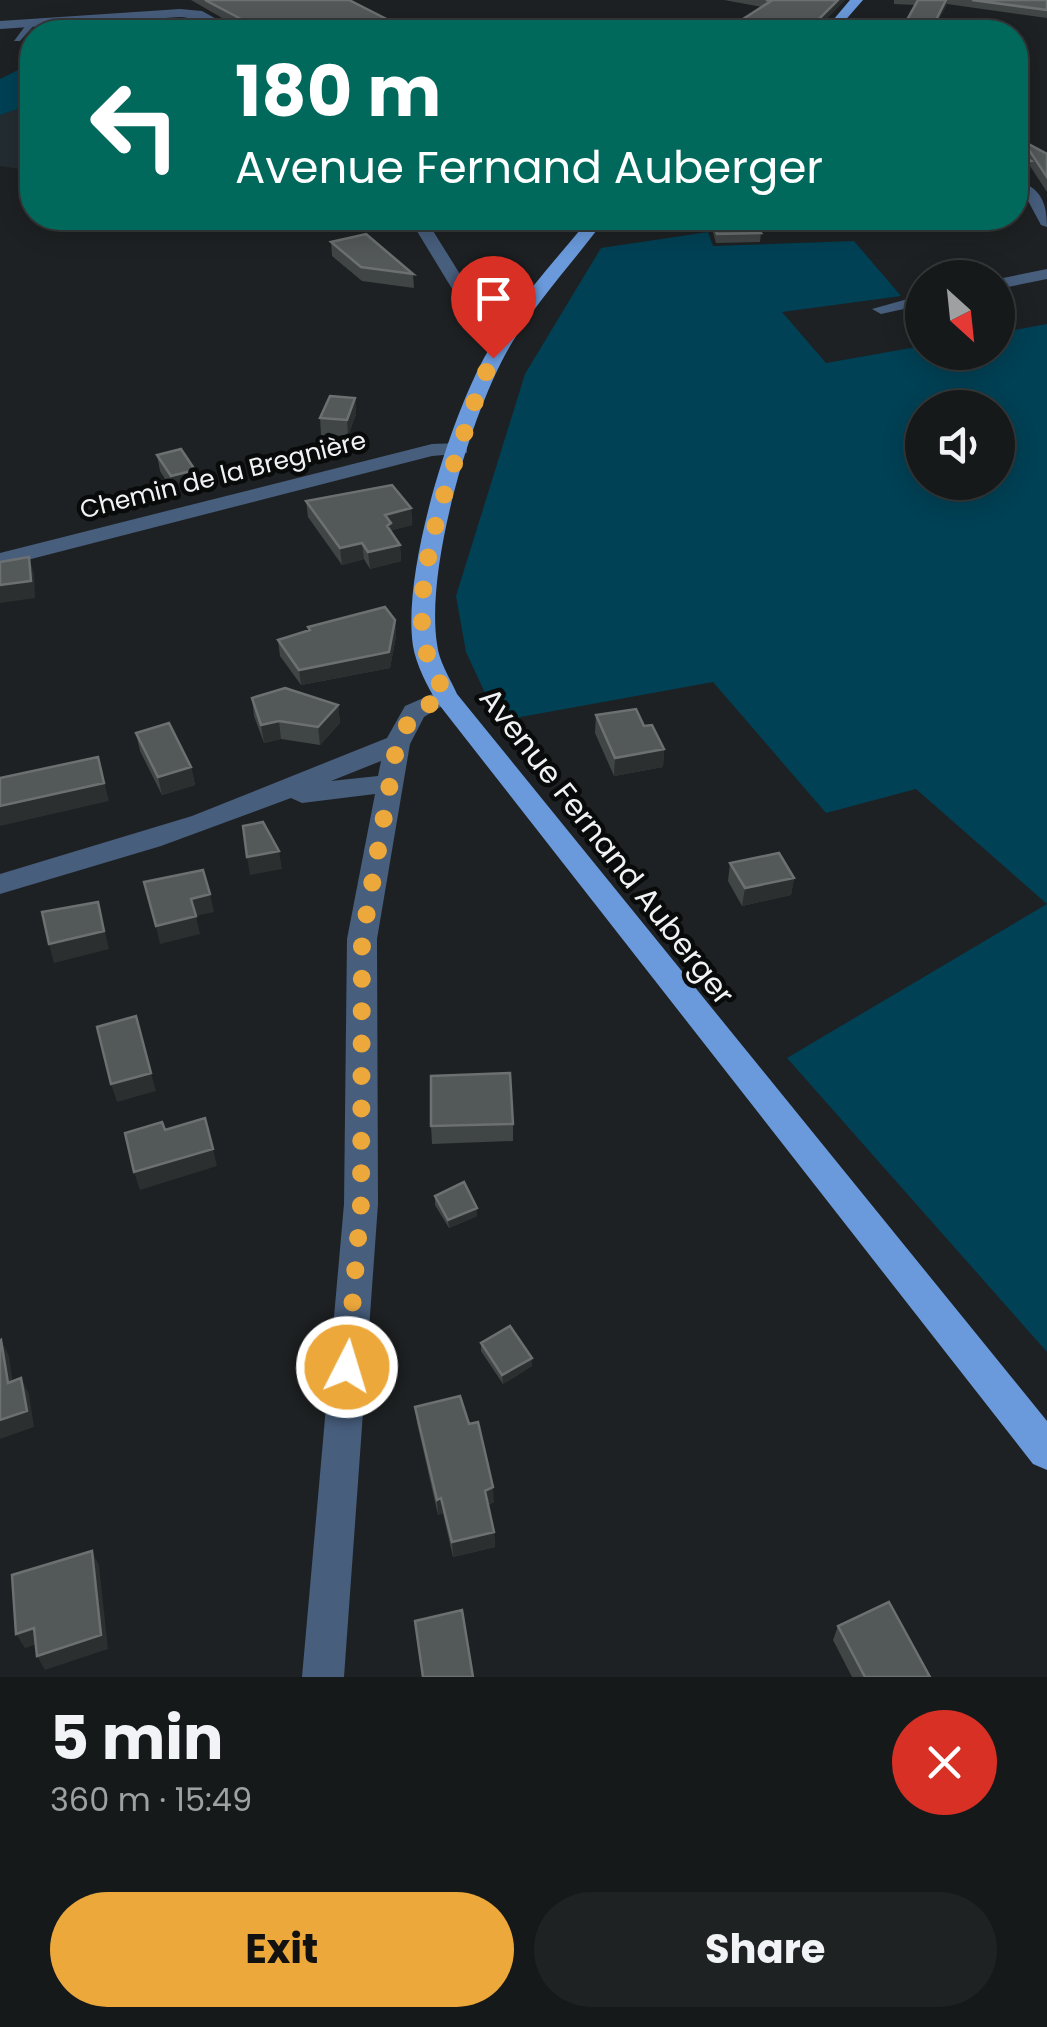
<!DOCTYPE html>
<meta charset="utf-8">
<style>
:root{--surface:#16191a;--page:#1f2223;--text:#f1f3f6;--muted:#9ea0a2;--line:#353839;--accent:#eda83b}
body{margin:0;font-family:Poppins,sans-serif;background:var(--page);color:var(--text);height:100vh;display:flex;flex-direction:column;font-size:38px;white-space:nowrap}
*{box-sizing:border-box;margin:0}
p{font-size:32px;color:var(--muted)}
.icon{flex:none;width:55px;height:55px;fill:none;stroke:currentColor;stroke-width:2;stroke-linecap:round;stroke-linejoin:round}
.map{position:relative;height:1677px;overflow:hidden}
.drawer{display:flex;flex-direction:column;background:var(--surface);flex:1}
.drawer>*{flex:none}
.guide{position:absolute;left:20px;top:20px;width:1008px;height:210px;border-radius:40px;box-shadow:0 5px 25px #0003,0 0 0 2px var(--line);background:#00695c;color:#fff;overflow:hidden}
.needle{width:65px;rotate:153deg}
.buttons{position:absolute;left:905px;top:260px;display:grid;gap:20px}
.buttons a{display:grid;place-items:center;width:110px;height:110px;border-radius:50%;background:var(--surface);box-shadow:0 5px 25px #0003,0 0 0 2px var(--line);font-size:50px}
.pin{position:absolute;display:grid;place-items:center;width:85px;height:85px;color:#fff;margin:-102px -42px;border-radius:50% 50% 50% 0;rotate:-45deg;box-shadow:0 0 10px #0007}
.pin .icon{rotate:45deg}
.me{position:absolute;width:110px;margin:-55px;rotate:5deg;stroke-linejoin:round;filter:drop-shadow(0 0 8px #0008)}
.turn{display:flex;align-items:center;gap:35px;height:210px;padding:0 50px;font-size:45px}
.turn .icon{width:130px;height:130px;stroke-width:2.5}
.turn b{display:block;font-size:70px;line-height:85px}
.round{display:grid;place-items:center;flex:none;width:105px;height:105px;border-radius:52px;background:var(--page)}
.summary{display:flex;align-items:center;justify-content:space-between;height:170px;padding:0 50px}
h1{font-size:60px;font-weight:700;line-height:75px}
.cta{display:flex;gap:20px;margin-top:auto;padding:20px 50px}
.cta a{flex:1;height:115px;border-radius:60px;background:var(--accent);color:#111;font-size:40px;font-weight:700;line-height:115px;text-align:center}
.cta a+a{background:var(--page);color:var(--text)}
.map>svg:first-child{display:block}
</style>
<div class="map">
<svg width="1047" height="1677" viewBox="0 0 1047 1677">
<rect width="100%" height="100%" fill="#1e2123"/>
<path fill="#232d31" d="M32 104V171L0 166V115Z"/>
<path fill="#004155" fill-rule="evenodd" d="M32 63V104L0 115V79Z
M708 232 713 246 854 241 901 296 782 312 826 363 922 346V352H998V333L1047 324V1352L787 1058 1047 904 916 789 826 813 713 682 498 721 466 652 456 596 525 374 601 248ZM922 408H998V482H922Z"/>
<g fill="none" stroke-linecap="round" stroke-linejoin="round">
<path fill="#475e7d" fill-rule="evenodd" d="M29 21 36 23 20 41H14Z"/>
<path fill="#475e7d" fill-rule="evenodd" d="M180 9 202 11 240 32C218 33 202 18 180 17L0 29V21Z
M1015 179C1040 188 1047 201 1047 227L1041 225 1026 197 1015 191Z
M409 218H425L498 335 510 345 508 349H494L485 343Z
M1047 269V279L998 289V279Z
M922 295V305L881 314 872 309Z
M460 443 467 445V453L432 456 0 567V553L432 444Z
M446 688 458 696 424 717 410 744 377 939 378 1204 344 1677H302L344 1204 347 939 375 794 302 803 291 798 161 846 0 894V874L192 816 387 738 405 706ZM381 761 378 776 331 781Z"/>
<path fill="#6a9adb" fill-rule="evenodd" d="M850 0H863L835 32H823Z
M590 218H606C576 259 540 297 513 341 472 408 425 566 437 644 439 662 450 678 457 694L1047 1421V1470L1033 1464 437 702C427 686 416 664 413 646 402 572 449 423 484 358 512 307 553 263 590 218Z"/>
</g>
<path fill="#404545" d="M191 0H349L236 26Z
M724 0H845L813 32H723L762 7Z
M894 0H1047V18L947 4 932 32H902L915 5 894 4Z
M1023 141 1047 154V192L1030 166 1028 173 1015 175V151L1022 156 1020 153Z
M674 218H748L761 233 760 242 716 243 712 229 683 232Z
M331 242 413 274 414 288 362 281 332 256Z
M355 398 356 414 348 436 321 435 320 418Z
M157 455 195 470 198 487 174 493 160 471Z
M306 501 411 508 412 525 392 530V533L400 545 401 561 370 569 364 559 342 565 308 517Z
M395 620 396 636 390 668 301 685 280 656 278 640 309 631 308 627Z
M252 698 338 705 340 723 320 745 281 739 264 743 254 716Z
M596 715 644 726 664 749 663 767 614 776 595 733Z
M136 733 191 767 195 785 162 795 140 751Z
M730 863 794 878 791 895 742 906 728 881Z
M513 1124V1141L432 1144 431 1126Z
M435 1196 477 1208V1216L449 1228 435 1205Z
M481 1343 532 1366 503 1384 481 1351Z
M415 1407 494 1502 488 1505 494 1532 495 1547 453 1557 443 1513 438 1515 417 1423Z
M838 1626 930 1677H852L833 1640Z"/>
<path fill="#2b2f30" d="M838 0H845L813 32H806Z
M946 0 947 4 932 32H930Z
M400 26V32H370Z
M1031 161 1028 173 1015 175 1017 164Z
M713 220 712 229 683 232 684 223Z
M355 398 356 414 348 436 347 420Z
M195 470 198 487 174 493 171 476Z
M411 508 412 525 392 530V540L388 542 385 515Z
M362 543 364 559 342 565 340 548Z
M400 545 401 561 370 569 368 552Z
M29 557 34 574 35 598 0 603V585Z
M395 620 396 636 390 668 301 685 299 670Z
M338 705 340 723 320 745 318 727Z
M279 721 281 739 264 743 261 725Z
M664 749 663 767 614 776 615 758Z
M98 757 109 801 0 826V806Z
M191 767 195 785 162 795 158 777Z
M279 851 282 869 250 875 247 857Z
M794 878 791 895 742 906 745 888Z
M210 894 214 912 196 916 200 934 160 944 156 926 191 899Z
M98 902 109 949 54 963 49 944Z
M151 1073 156 1091 117 1102 111 1084Z
M213 1149 217 1166 140 1190 134 1172Z
M477 1208V1216L449 1228 448 1220Z
M1 1340 9 1356 15 1399 8 1383Z
M532 1358V1366L503 1384 502 1375Z
M21 1378 29 1394 34 1427 0 1439V1420Z
M493 1487 494 1502 485 1506V1491Z
M441 1498 443 1513 438 1515 437 1500Z
M494 1532 495 1547 453 1557 452 1542Z
M92 1551 99 1565 108 1649 45 1670 37 1656Z
M34 1628 43 1642 25 1648 16 1634Z"/>
<path fill="#535858" stroke="#6c7070" stroke-width="2.5" d="M205 0H349L400 26 370 32H235L234 26 242 25 241 19Z
M766 0H838L806 32H723L771 1Z
M918 0H946L930 32 902 29Z
M972 0H1047V10Z
M1023 141 1047 154V177Z
M1015 151 1031 161 1017 164 1015 167Z
M680 218H748L761 233 717 234 713 220 684 223Z
M366 234 413 274 361 267 331 242Z
M330 396 355 398 347 420 320 418Z
M181 449 195 470 171 476 157 455Z
M392 485 411 508 385 515 391 523 387 526 400 545 368 552 362 543 340 548 306 501Z
M29 557 31 581 0 585V562Z
M385 607 395 620 389 652 299 670 278 640 310 630 308 627Z
M285 688 338 705 318 727 279 721 261 725 252 698Z
M636 709 644 726 652 725 664 749 615 758 596 715Z
M169 723 191 767 158 777 136 733Z
M98 757 104 783 0 806V778Z
M263 822 279 851 247 857 243 826Z
M779 853 794 878 745 888 730 863Z
M203 870 210 894 191 899 196 916 156 926 144 882Z
M98 902 104 931 49 944 42 912Z
M136 1016 151 1073 111 1084 97 1027Z
M510 1073 513 1124 431 1126V1076Z
M205 1118 213 1149 134 1172 125 1133 162 1122 165 1130Z
M464 1182 477 1208 448 1220 435 1196Z
M510 1326 532 1358 502 1375 481 1343Z
M1 1340 8 1383 21 1378 27 1411 0 1420V1341Z
M460 1396 469 1424 478 1422 493 1487 485 1491 494 1532 452 1542 441 1498 437 1500 415 1407Z
M92 1551 101 1635 37 1656 34 1628 16 1634 12 1575Z
M889 1602 930 1677H865L838 1626Z
M462 1610 473 1677H423L415 1621Z"/>
<g fill="none" stroke-linecap="round" stroke-linejoin="round">
<path stroke="#eda83b" stroke-width="18" stroke-dasharray="0 32.4" d="M347 1367 361 1204 362 940 397 744 414 712 446 696C439 681 429 663 425 647 409 572 458 458 480 385L493 358"/>
</g>
<g text-anchor="middle" dominant-baseline="central" stroke-width="9" stroke-linejoin="round" paint-order="stroke">
<g font-size="25" fill="#f0f3f4" stroke="#090b0b">
<text transform="translate(223 475) rotate(-14)">Chemin de la Bregnière</text>
</g>
<g font-size="30" fill="#f0f3f4" stroke="#090b0b">
<text transform="translate(607 846) rotate(52)">Avenue Fernand Auberger</text>
</g>
</g>
</svg>
<div class="buttons">
<a><svg class="needle" viewBox="-14 -14 28 28"><path d="M0-13l5 13h-10z" fill="#e53935"/><path d="M0 13l5-13h-10z" fill="#9ea0a2"/></svg></a>
<a><svg class="icon" aria-label="sound" viewBox="0 0 24 24"><path d="M4 9h4l5-4v14l-5-4H4zM17 9q2 3 0 6"/></svg></a>
</div>
<div class="pin" style="left:493px;top:358px;background:#d93025"><svg class="icon" aria-label="arrive" viewBox="0 0 24 24"><path d="M6 21V4h12l-3 4 3 4H6"/></svg></div>
<svg class="me" style="left:347px;top:1367px" viewBox="-20 -20 40 40"><circle r="17" fill="#eda83b" stroke="#fff" stroke-width="3"/><path d="M0-11L8 9 0 5-8 9z" fill="#fff"/></svg>
<div class="guide">
<div class="turn"><svg class="icon" aria-label="left" viewBox="0 0 24 24"><path d="M17 20v-9H6M10 6l-5 5 5 5"/></svg><div><b>180 m</b>Avenue Fernand Auberger</div></div>
</div>
</div>
<section class="drawer">
<div class="summary"><div><h1>5 min</h1><p>360 m · 15:49</p></div><a class="round" style="background:#d93025;color:#fff"><svg class="icon" aria-label="close" viewBox="0 0 24 24"><path d="M6 6l12 12M18 6L6 18"/></svg></a></div>
<div class="cta"><a>Exit</a><a>Share</a></div>
</section>
